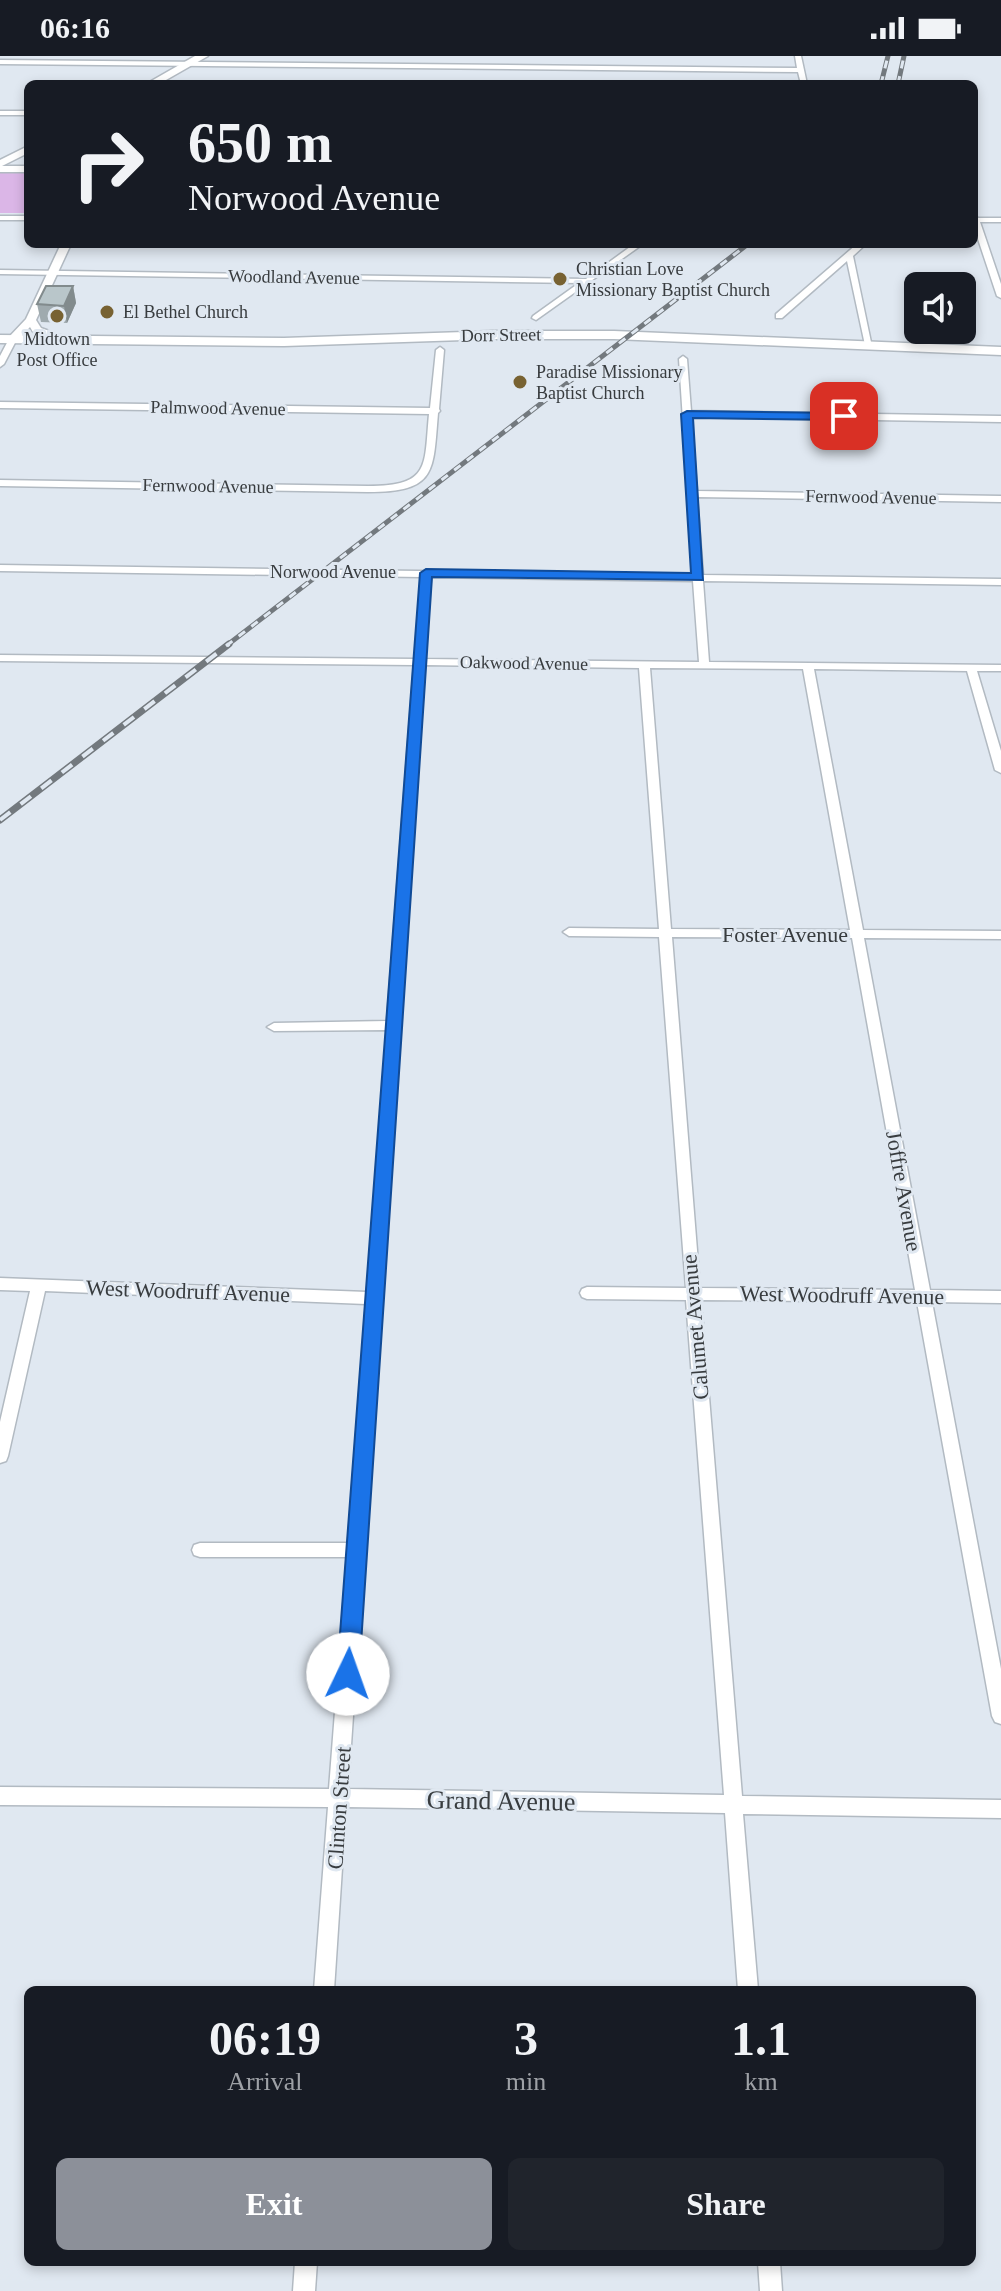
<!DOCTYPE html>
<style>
:root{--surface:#171b24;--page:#20242c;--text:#f1f3f6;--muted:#9ea1a6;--accent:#8c9099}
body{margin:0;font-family:"Times New Roman",serif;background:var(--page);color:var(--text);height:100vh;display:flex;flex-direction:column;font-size:30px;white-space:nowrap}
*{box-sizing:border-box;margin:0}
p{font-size:26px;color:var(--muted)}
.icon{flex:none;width:44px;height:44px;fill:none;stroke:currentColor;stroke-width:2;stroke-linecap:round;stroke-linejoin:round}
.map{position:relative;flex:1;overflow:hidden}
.drawer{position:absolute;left:24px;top:1930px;width:952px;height:280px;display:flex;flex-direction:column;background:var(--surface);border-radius:12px;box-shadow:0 4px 12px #0003}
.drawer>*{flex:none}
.guide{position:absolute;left:24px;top:24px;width:954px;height:168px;border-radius:12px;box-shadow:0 4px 12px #0003;background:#171b24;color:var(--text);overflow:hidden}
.controls{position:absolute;left:904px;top:216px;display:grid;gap:16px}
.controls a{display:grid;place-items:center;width:72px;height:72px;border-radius:12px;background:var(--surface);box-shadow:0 4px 12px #0003;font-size:40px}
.pin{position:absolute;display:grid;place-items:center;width:68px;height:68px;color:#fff;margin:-34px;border-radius:16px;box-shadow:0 4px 12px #0006}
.me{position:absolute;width:88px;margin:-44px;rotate:3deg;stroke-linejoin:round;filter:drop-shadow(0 0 6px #0008)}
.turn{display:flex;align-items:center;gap:28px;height:168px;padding:0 32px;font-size:36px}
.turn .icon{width:104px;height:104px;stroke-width:2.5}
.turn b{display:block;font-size:56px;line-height:68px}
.eta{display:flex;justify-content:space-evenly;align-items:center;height:136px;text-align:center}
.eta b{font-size:48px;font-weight:700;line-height:56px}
.action{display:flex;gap:16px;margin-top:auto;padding:16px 32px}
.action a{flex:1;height:92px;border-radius:12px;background:var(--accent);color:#fff;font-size:32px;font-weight:700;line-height:92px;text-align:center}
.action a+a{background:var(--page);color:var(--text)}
.status{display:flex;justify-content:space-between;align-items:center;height:56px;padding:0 40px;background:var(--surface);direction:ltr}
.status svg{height:22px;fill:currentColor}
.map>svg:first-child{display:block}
</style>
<div class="status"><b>06:16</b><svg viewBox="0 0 49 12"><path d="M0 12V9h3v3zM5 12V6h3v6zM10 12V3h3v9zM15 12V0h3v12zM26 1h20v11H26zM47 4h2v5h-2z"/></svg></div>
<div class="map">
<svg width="1001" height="2235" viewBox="0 0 1001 2235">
<rect width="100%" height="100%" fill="#e0e8f1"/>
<path fill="#dbb6e7" d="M0 117H28V157H0Z"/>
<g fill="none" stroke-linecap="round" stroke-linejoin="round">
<g stroke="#b2bac2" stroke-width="3">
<path id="minor" d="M795 0H801L807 28H801L798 16 0 8V4L797 12Z
M0 55H28V59H0Z
M974 158 978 162H1001V166H980L1001 228V242L997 240 974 171Z
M0 160H28V164H0Z
M634 188H643L536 264 532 262 533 260 579 227 0 218V214L586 223Z
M857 188H866L853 200 872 291 865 289 847 205 782 262H776V258Z
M10 281 17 283 4 308 0 311V300Z
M440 291 444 294 439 353 440 355 438 357C433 416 437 436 368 436L0 430V424L368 430C431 430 424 410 429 358L0 352V346L430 352 436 294Z
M683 300 687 303 691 355 1001 360V366L691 361 697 435 1001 440V446L697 441 703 519 1001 523V529L703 525 709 606 1001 609V615H977L1001 695V717L995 714 967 615 814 613 863 874 1001 875V883L864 882 930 1234 1001 1235V1247L932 1246 1001 1613V1668L995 1666 992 1660 917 1246 701 1244 742 1740 1001 1744V1762L743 1758 758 1934H738L725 1757 346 1751 334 1934H314L328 1751 0 1749V1731L329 1733 347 1501H200L194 1499 192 1494 194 1489 200 1487H348L366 1248 45 1235 8 1400 6 1405 0 1407V1366L30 1235 0 1234V1222L367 1236 387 974 274 975 267 971 274 967 387 965 414 609 0 605V599L415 603 421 521 0 515V509L693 519 679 303ZM431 521 693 525 699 606 425 603ZM425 609 639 612 659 873 569 872 563 876 569 880 659 881 686 1232 587 1231 582 1233 580 1237 582 1241 587 1243 686 1244 724 1739 348 1733ZM650 612 803 613 850 874 671 873ZM672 881 852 882 915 1234 700 1232Z
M295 2206H317L315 2235H293Z
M758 2206H780L782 2235H760Z"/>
</g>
<g stroke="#b2bac2" stroke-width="3">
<path id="tertiary" d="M0 110H28V116H0Z
M61 188H71L36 264 41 272 71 283 66 286 33 276 30 271 17 285H9V281L26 263Z"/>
</g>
<g stroke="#b2bac2" stroke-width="3">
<path id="secondary" d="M494 275H614L1001 291V299L614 283H494L284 290 0 287V279L284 282Z"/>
</g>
<g stroke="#b2bac2" stroke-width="3">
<path id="primary" d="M195 0H208L159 28H146Z
M28 90V97L0 111V104Z"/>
</g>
<use href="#minor" fill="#fff" fill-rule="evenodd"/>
<use href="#tertiary" fill="#fff" fill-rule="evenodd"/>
<use href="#secondary" fill="#fff" fill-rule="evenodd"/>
<use href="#primary" fill="#fff" fill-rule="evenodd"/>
<g stroke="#73797e" stroke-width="5">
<path id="rail-far1" d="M881 28 888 0
M898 28 904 0
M226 590 748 188"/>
</g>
<g stroke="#73797e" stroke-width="7">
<path id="rail" d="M0 764 229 588"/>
</g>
<use href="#rail-far1" stroke="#e0e8f1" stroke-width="3" stroke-dasharray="8" stroke-linecap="butt"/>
<use href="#rail" stroke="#e0e8f1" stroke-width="4" stroke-dasharray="13" stroke-linecap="butt"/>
</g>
<path fill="#9faaae" d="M73 230 76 247 67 267 41 266 37 248Z"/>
<path fill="#828b8d" d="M73 230 76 247 67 267 64 250Z"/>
<path fill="#b9c6ca" stroke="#828b8d" stroke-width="2" d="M46 230H73L64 250 37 248Z"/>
<path fill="#1a73e8" stroke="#114b97" stroke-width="2" d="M687 355 844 357 850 360 844 364 693 362 703 524 432 521 359 1618 356 1625 348 1628 340 1625 337 1618 420 517 426 513 691 517 681 358Z"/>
<g fill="#786232" stroke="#e0e8f1" stroke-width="3">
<circle cx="560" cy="223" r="8"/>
<circle cx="107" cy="256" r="8"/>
<circle cx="57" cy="260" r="8"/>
<circle cx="520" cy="326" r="8"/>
</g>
<g text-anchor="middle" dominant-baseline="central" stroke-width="6" stroke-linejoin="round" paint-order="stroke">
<g font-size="18" fill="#383c3f" stroke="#e0e8f1" text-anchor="start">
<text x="576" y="213">Christian Love<tspan x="576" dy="21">Missionary Baptist Church</tspan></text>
<text x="123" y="256">El Bethel Church</text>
<text x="57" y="283" text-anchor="middle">Midtown<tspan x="57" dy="21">Post Office</tspan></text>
<text x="536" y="316">Paradise Missionary<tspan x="536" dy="21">Baptist Church</tspan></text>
</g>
<g font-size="18" fill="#383c3f" stroke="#e0e8f1">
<text transform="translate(294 221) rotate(1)">Woodland Avenue</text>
<text transform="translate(501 279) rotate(-1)">Dorr Street</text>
<text transform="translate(218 352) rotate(1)">Palmwood Avenue</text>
<text transform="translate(208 430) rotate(1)">Fernwood Avenue</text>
<text transform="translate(871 441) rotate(1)">Fernwood Avenue</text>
<text x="333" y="516">Norwood Avenue</text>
<text transform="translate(524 607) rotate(1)">Oakwood Avenue</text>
</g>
<g font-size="22" fill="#383c3f" stroke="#e0e8f1">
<text x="785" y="878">Foster Avenue</text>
<text transform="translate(904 1135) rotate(80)">Joffre Avenue</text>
<text transform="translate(188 1235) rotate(2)">West Woodruff Avenue</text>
<text transform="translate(842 1239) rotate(1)">West Woodruff Avenue</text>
<text transform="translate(695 1271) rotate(-95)">Calumet Avenue</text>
<text transform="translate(339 1752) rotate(-86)">Clinton Street</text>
</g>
<g font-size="26" fill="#383c3f" stroke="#e0e8f1">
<text transform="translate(501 1745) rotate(1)">Grand Avenue</text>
</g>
</g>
</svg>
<div class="controls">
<a><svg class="icon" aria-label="sound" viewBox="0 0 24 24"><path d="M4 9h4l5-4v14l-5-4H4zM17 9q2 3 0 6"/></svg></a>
</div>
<div class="pin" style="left:844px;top:360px;background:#d93025"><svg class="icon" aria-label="arrive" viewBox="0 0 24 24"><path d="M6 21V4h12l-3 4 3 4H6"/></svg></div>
<svg class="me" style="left:348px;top:1618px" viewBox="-20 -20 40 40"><circle r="19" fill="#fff"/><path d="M0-13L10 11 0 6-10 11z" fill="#1a73e8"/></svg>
<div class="guide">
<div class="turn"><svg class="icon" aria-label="right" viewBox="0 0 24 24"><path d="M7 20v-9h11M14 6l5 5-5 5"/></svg><div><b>650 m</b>Norwood Avenue</div></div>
</div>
<section class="drawer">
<div class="eta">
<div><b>06:19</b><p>Arrival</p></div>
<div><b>3</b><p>min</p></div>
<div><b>1.1</b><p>km</p></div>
</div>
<div class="action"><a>Exit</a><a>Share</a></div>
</section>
</div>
